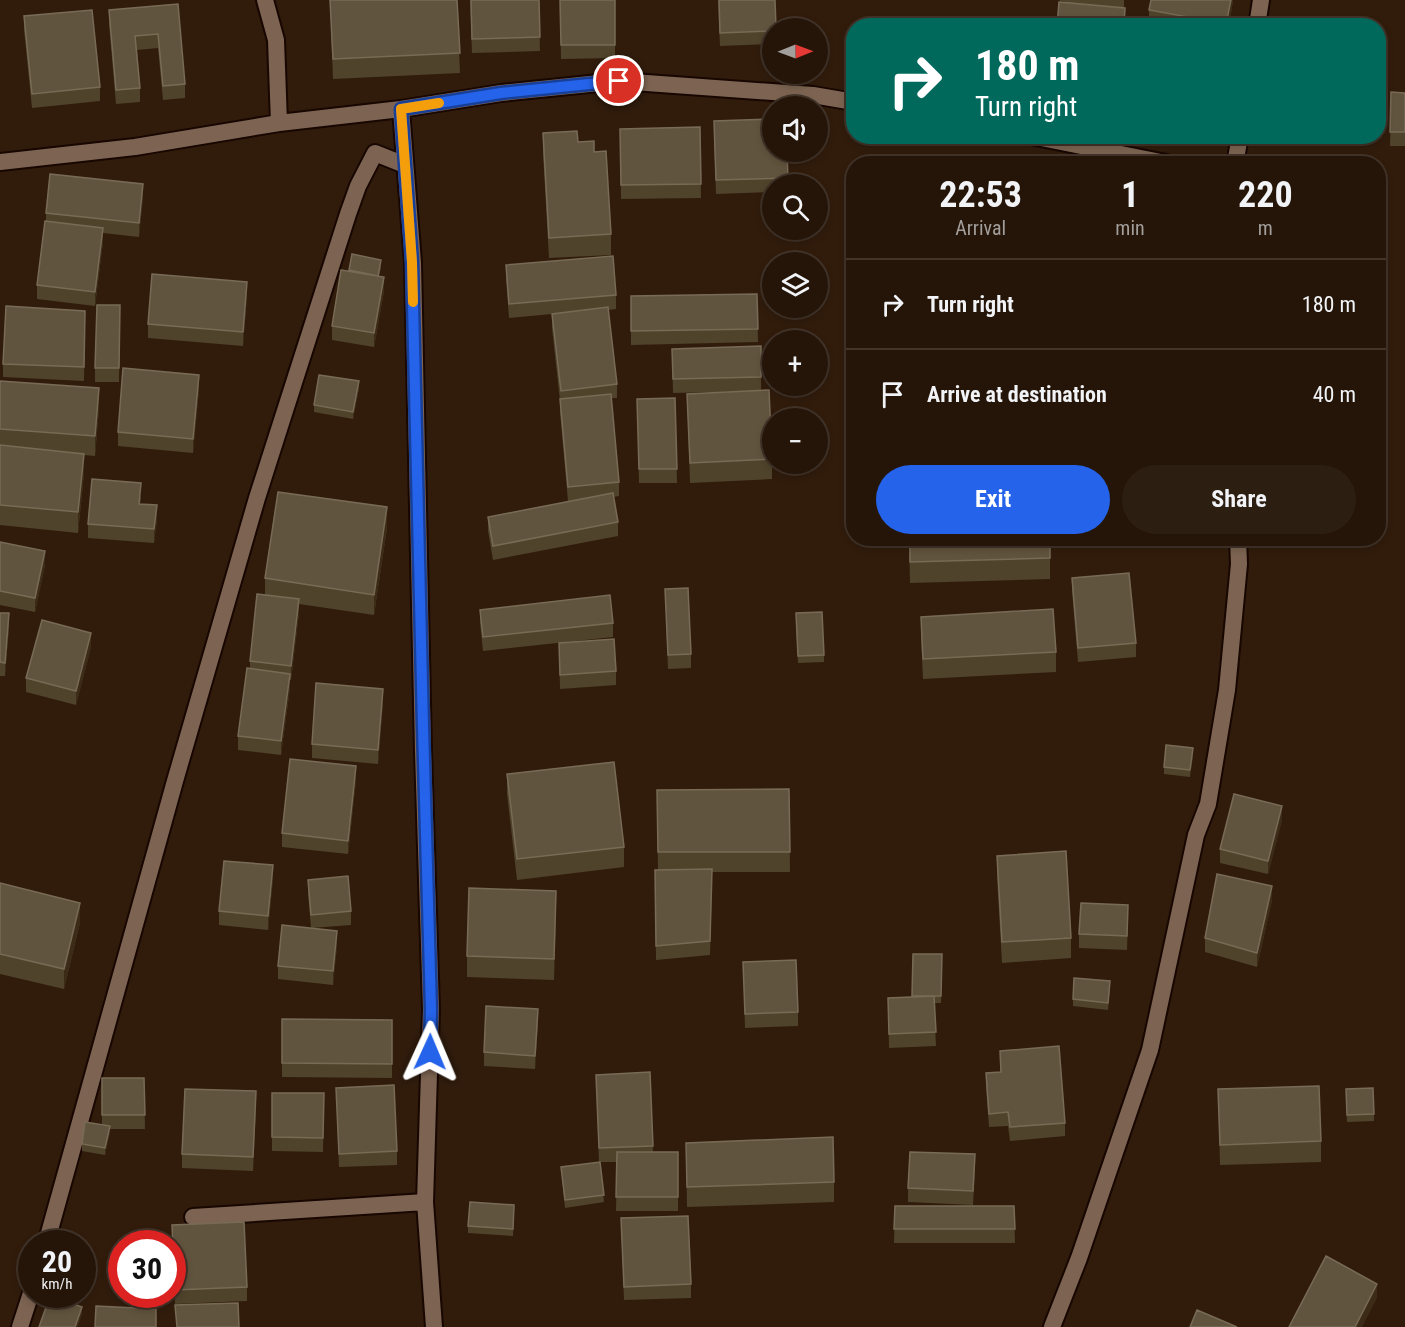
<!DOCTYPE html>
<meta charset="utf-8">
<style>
:root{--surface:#251509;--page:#2d1e12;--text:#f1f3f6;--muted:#a39f9c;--line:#42342a;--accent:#2563eb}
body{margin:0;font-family:"Roboto Condensed",sans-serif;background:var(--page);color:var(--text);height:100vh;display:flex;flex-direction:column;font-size:22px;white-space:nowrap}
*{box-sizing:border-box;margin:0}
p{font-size:20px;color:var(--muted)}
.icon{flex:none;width:33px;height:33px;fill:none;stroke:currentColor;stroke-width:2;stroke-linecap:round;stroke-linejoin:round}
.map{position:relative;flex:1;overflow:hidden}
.panel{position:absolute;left:846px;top:156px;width:540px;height:390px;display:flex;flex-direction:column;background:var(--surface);border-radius:24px;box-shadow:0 3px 9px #0003,0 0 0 2px var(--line)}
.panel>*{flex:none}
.hud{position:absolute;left:846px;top:18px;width:540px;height:126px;border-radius:24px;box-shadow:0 3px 9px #0003,0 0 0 2px var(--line);background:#00695c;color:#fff;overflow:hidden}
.needle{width:39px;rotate:89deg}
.fabs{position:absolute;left:762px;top:18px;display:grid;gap:12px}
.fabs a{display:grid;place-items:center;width:66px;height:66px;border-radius:50%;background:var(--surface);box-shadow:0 3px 9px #0003,0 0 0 2px var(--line);font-size:30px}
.speed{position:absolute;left:18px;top:1230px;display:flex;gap:12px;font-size:30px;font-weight:700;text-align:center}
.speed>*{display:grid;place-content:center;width:78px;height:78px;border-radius:50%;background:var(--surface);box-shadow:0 3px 9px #0003,0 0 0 2px var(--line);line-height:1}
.speed small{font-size:15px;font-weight:400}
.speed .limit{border:9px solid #d22;background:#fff;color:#111}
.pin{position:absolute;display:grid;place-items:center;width:51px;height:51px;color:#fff;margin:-26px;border:3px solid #fff;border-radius:50%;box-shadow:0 2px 6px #0007}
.me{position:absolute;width:66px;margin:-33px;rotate:1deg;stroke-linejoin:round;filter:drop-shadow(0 0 4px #0008)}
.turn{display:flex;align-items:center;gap:21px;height:126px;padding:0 30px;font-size:27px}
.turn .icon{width:78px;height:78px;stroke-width:2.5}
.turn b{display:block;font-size:42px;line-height:51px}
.eta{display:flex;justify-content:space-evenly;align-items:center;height:102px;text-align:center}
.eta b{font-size:36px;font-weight:700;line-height:42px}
.cta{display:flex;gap:12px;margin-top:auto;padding:12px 30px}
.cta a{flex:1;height:69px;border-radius:36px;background:var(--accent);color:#fff;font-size:24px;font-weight:700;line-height:69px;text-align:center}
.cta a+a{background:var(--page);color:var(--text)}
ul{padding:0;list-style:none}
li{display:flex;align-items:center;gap:18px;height:90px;padding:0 30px;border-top:2px solid var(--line)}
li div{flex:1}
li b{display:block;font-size:22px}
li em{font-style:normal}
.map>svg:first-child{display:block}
</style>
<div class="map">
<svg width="1405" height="1327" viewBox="0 0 1405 1327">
<rect width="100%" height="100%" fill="#311c0c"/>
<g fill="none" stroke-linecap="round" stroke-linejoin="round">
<g stroke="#180600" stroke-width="20">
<path id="minor" d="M265 0 276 40 279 123
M1257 26 1261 0
M401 109 413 263 423 751 431 1009 425 1202 434 1327
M1031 136 1171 164
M0 162 135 147 279 123 401 109 501 93 619 81 813 95 854 102
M1235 164 1240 136
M193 1217 425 1202
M46 1244 175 781 257 498 348 214 358 186 375 153 405 165
M20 1327 32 1290
M1052 1327 1079 1258 1150 1050 1196 835 1208 804 1227 690 1239 564 1238 538"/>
</g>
<use href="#minor" stroke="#7d6452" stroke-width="16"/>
</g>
<path fill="#4f432b" d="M330 0H457L460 73 333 79Z
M470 0H539L540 51 472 53Z
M560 0H615V58L561 59Z
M718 0H775L772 28V44L720 46Z
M1060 0H1124V8L1067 3V2L1060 1Z
M1151 0H1233L1229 26H1157L1149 24V10Z
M178 4 185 84V98L163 100 158 48 137 50 140 88V102L116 104 109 24V10Z
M24 16 100 87V101L32 108 24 30Z
M1391 92 1405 93V146H1390Z
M700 127 701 198 621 199 620 129Z
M543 133 578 142 611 234V255L549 258 543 153Z
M714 135 787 152 788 184H772V192L716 194Z
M143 197 139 237 103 233V242L95 306 37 299V285L46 221V213Z
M506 265 616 295V309L608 310 617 384V398H611L619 482V496L613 497 618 522V536L493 560 488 531V517L575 500 568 501 560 412V401L552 328V314L509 318 506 279Z
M381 267 379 276 384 291 374 347 332 340V326L349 271Z
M757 294 758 342 631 345V296Z
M247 296 243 346 148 338V324Z
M120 305 119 382H95V368Z
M85 311 84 381 3 377V364Z
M761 346V391L673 393 672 349Z
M0 381 99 408 95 456 84 455V474L78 533 0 525Z
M359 388 353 419 314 412V405Z
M199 389 193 453 118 446V432Z
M687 394 772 459V479L690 483Z
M675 398 677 483H639L637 399Z
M141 497 140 504 157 519 154 543 88 538V524Z
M387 528 374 615 299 604V613L291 680H290V688L281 755 238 750V736L250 668V661L265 595V578Z
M909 538H1050V579L910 583Z
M1073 538H1164V546L1073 548Z
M0 542 45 565 35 612 0 605Z
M1072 578 1136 643V657L1078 662 1072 591Z
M665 589 691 654V668L668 669Z
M480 610 613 623V637L483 651 480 623Z
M0 613 9 627 5 676H0Z
M921 617 1056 652V672L923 679 921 637Z
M796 620 824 655V662L798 663Z
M559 643 616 671V685L560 689Z
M91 647 76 705 26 692V678Z
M383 703 378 764 312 758V744Z
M1193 755 1190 777 1164 774V767Z
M507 774 624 847V867L517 880 507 794Z
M356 780 348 854 282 847V833Z
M789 789 790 872H712L710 955 656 960 655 870H658L657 790Z
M1282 820 1268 874 1220 863V849Z
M997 856 1071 938V958L1002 963 997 876Z
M273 879 268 930 219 925V911Z
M308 880 351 911V925L311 928 308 893Z
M0 883 80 923 64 989 0 974Z
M1272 900 1257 967 1205 952V938Z
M556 911 554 980 467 977V956Z
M1128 919 1127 950 1079 948V934Z
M337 945 333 985 278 979V966Z
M913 954H942L941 1003H934L936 1046 889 1048 888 998 912 997Z
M743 962 798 1012V1026L745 1028Z
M1110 988 1108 1010 1073 1006V999Z
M282 1019 392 1020V1078L282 1077Z
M538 1022 535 1069 484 1066V1052Z
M1000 1051 1065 1123V1136L1010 1141 1008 1126 989 1127 986 1087V1073L1000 1072Z
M650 1072 653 1152H678V1211H616L617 1162H600L604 1202 565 1208 561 1167 599 1162 596 1075Z
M102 1078H144L145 1129H110L105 1155 82 1151V1144L102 1125Z
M336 1088 397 1151V1165L339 1167Z
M1218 1089 1321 1141V1162L1220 1165Z
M272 1093H324L323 1152 272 1151Z
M1346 1096 1374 1114V1121L1347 1122Z
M256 1105 253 1171 182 1168V1154Z
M686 1143 834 1182V1202L687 1207Z
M975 1168 973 1205 908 1202V1188Z
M895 1206H1014L1015 1243H894Z
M514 1212 513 1236 468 1233V1226Z
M621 1218 691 1284V1298L624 1300Z
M172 1225 247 1287V1301L175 1304Z"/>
<path fill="#3c2c17" d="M1231 0H1233L1229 26H1226Z
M143 184V197L139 237V223Z
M103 228V242L95 306V292Z
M384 277V291L374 347V333Z
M247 282V296L243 346V332Z
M199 375V389L193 453V439Z
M359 381V388L353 419V412Z
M99 388V408L95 456V436Z
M84 454V474L78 533V512Z
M157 505V519L154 543V529Z
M387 507V528L374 615V595Z
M45 551V565L35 612V598Z
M299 599V613L291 680V666Z
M9 613V627L5 676V663Z
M91 633V647L76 705V691Z
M290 674V688L281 755V741Z
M383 689V703L378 764V750Z
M1193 748V755L1190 777V770Z
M356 766V780L348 854V841Z
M1282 806V820L1268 874V861Z
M273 865V879L268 930V916Z
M1272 886V900L1257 967V953Z
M556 891V911L554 980V959Z
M80 903V923L64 989V969Z
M337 931V945L333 985V971Z
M538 1009V1022L535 1069V1056Z
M256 1091V1105L253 1171V1157Z
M110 1126V1133L105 1155V1148Z
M1377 1284V1298L1362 1327H1355Z
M82 1307V1314L78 1327H75Z"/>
<path fill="#61543e" stroke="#786b56" stroke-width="1.5" d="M330 0H457L460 53 333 59Z
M471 0H539L540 37 472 39Z
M560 0H615V45H561Z
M719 0H775L776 28H772V31L720 33Z
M1151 0H1231L1226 24 1149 10Z
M1059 2 1125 8 1124 26H1057Z
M178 4 185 84 163 86 158 34 135 36 140 88 116 90 109 10Z
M92 10 100 87 32 94 24 16Z
M1391 92 1405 93V132H1390Z
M772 119V152H787L788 178 716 180 714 121Z
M700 127 701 184 621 185 620 129Z
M577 131 578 142 594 141V152L606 151 611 234 549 238 543 133Z
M50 174 143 184 139 223 46 213Z
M45 221 103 228 95 292 37 285Z
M352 254 381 260 378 276 349 270Z
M613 256 616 295 509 304 506 265Z
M341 270 384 277 374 333 332 326Z
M152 274 247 282 243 332 148 324Z
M757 294 758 329 631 331V296Z
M97 305H120L119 368H95Z
M6 306 85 311 84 367 3 364Z
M608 307 617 384 561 391 552 314Z
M761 346V377L673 379 672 349Z
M123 368 199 375 193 439 118 432Z
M319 375 359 381 353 412 314 405Z
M0 381 99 388 95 436 0 429Z
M769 390 772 459 690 463 687 394Z
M611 394 619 482 568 487 560 399Z
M675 398 677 469H639L637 399Z
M0 445 84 454 78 512 0 505Z
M92 479 141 483 139 504 157 505 154 529 88 524Z
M278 492 387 507 374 595 265 578Z
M613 493 618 522 493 546 488 517Z
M910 538H1050V558L910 562Z
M0 542 45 551 35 598 0 591Z
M1129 573 1136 643 1078 648 1072 578Z
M688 588 691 654 668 655 665 589Z
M257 594 299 599 291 666 250 661Z
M610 595 613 623 483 637 480 610Z
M1053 609 1056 652 923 659 921 617Z
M822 612 824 655 798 656 796 613Z
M0 613H9L5 663 0 662Z
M42 620 91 633 76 691 26 678Z
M614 639 616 671 560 675 559 643Z
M247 668 290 674 281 741 238 736Z
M316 683 383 689 378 750 312 744Z
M1166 745 1193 748 1190 770 1164 767Z
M290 759 356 766 348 841 282 833Z
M614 762 624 847 517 859 507 774Z
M789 789 790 852H658L657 790Z
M1234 794 1282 806 1268 861 1220 849Z
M1066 851 1071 938 1002 942 997 856Z
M224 861 273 865 268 916 219 911Z
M712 869 710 941 656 946 655 870Z
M1217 874 1272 886 1257 953 1205 938Z
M348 876 351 911 311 915 308 880Z
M0 883 80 903 64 969 0 954Z
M469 888 556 891 554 959 467 956Z
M1081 903 1128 905 1127 936 1079 934Z
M282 925 337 931 333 971 278 966Z
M913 954H942L941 996H912Z
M796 960 798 1012 745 1014 743 962Z
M1074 978 1110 981 1108 1003 1073 999Z
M934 996 936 1032 889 1034 888 998Z
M486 1006 538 1009 535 1056 484 1052Z
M282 1019 392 1020V1064L282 1063Z
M1059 1046 1065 1123 1010 1127 1008 1112 989 1114 986 1073 1001 1072 1000 1051Z
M650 1072 653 1146 599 1148 596 1075Z
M102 1078H144L145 1115H102Z
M394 1085 397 1151 339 1154 336 1088Z
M1319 1086 1321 1141 1220 1145 1218 1089Z
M1373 1088 1374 1114 1347 1115 1346 1089Z
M185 1089 256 1091 253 1157 182 1154Z
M272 1093H324L323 1138 272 1137Z
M85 1122 110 1126 105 1148 82 1144Z
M833 1137 834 1182 687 1187 686 1143Z
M617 1152H678V1197H616Z
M910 1152 975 1154 973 1191 908 1188Z
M600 1162 604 1195 565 1200 561 1167Z
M470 1202 514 1205 513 1229 468 1226Z
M895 1206H1014L1015 1229H894Z
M688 1216 691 1284 624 1287 621 1218Z
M244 1222 247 1287 175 1290 172 1225Z
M1326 1256 1377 1284 1355 1327H1289Z
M50 1296 82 1307 75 1327H39Z
M238 1303 239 1327H177L175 1305Z
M96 1306 156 1309V1327H95Z
M1197 1310 1237 1327H1190Z"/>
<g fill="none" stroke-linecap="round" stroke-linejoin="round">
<g stroke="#184099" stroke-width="15">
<path id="route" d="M430 1052 431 1009 423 727 412 262 401 109 501 93 619 81"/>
</g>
<use href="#route" stroke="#2563eb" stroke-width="10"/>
<path stroke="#f59e0b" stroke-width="10" d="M413 302 412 262 401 109 439 103"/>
</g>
</svg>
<div class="fabs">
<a><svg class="needle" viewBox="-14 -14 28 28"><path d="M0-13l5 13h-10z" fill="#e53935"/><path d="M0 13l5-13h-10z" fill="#a39f9c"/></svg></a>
<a><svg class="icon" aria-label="sound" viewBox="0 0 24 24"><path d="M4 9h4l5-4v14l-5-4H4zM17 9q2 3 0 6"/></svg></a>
<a><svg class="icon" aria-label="search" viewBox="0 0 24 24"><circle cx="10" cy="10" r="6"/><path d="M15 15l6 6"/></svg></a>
<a><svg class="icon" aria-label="layers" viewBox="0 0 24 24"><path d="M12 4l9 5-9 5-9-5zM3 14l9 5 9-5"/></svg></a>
<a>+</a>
<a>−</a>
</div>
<div class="speed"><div>20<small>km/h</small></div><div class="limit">30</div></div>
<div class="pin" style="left:619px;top:81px;background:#d93025"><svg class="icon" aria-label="arrive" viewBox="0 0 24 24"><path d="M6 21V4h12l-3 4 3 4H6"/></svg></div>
<svg class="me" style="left:430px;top:1052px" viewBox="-20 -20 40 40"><path d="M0-17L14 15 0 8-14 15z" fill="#2563eb" stroke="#fff" stroke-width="4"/></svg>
<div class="hud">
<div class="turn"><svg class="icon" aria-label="right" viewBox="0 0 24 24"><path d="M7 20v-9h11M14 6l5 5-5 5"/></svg><div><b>180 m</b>Turn right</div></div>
</div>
<section class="panel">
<div class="eta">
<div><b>22:53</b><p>Arrival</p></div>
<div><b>1</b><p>min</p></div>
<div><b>220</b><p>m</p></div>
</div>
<ul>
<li><svg class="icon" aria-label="right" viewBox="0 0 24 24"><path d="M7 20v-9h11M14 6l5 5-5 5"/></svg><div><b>Turn right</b></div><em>180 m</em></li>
<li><svg class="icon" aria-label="arrive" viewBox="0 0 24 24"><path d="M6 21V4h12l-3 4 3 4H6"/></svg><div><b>Arrive at destination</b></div><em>40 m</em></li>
</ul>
<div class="cta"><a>Exit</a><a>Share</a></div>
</section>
</div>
